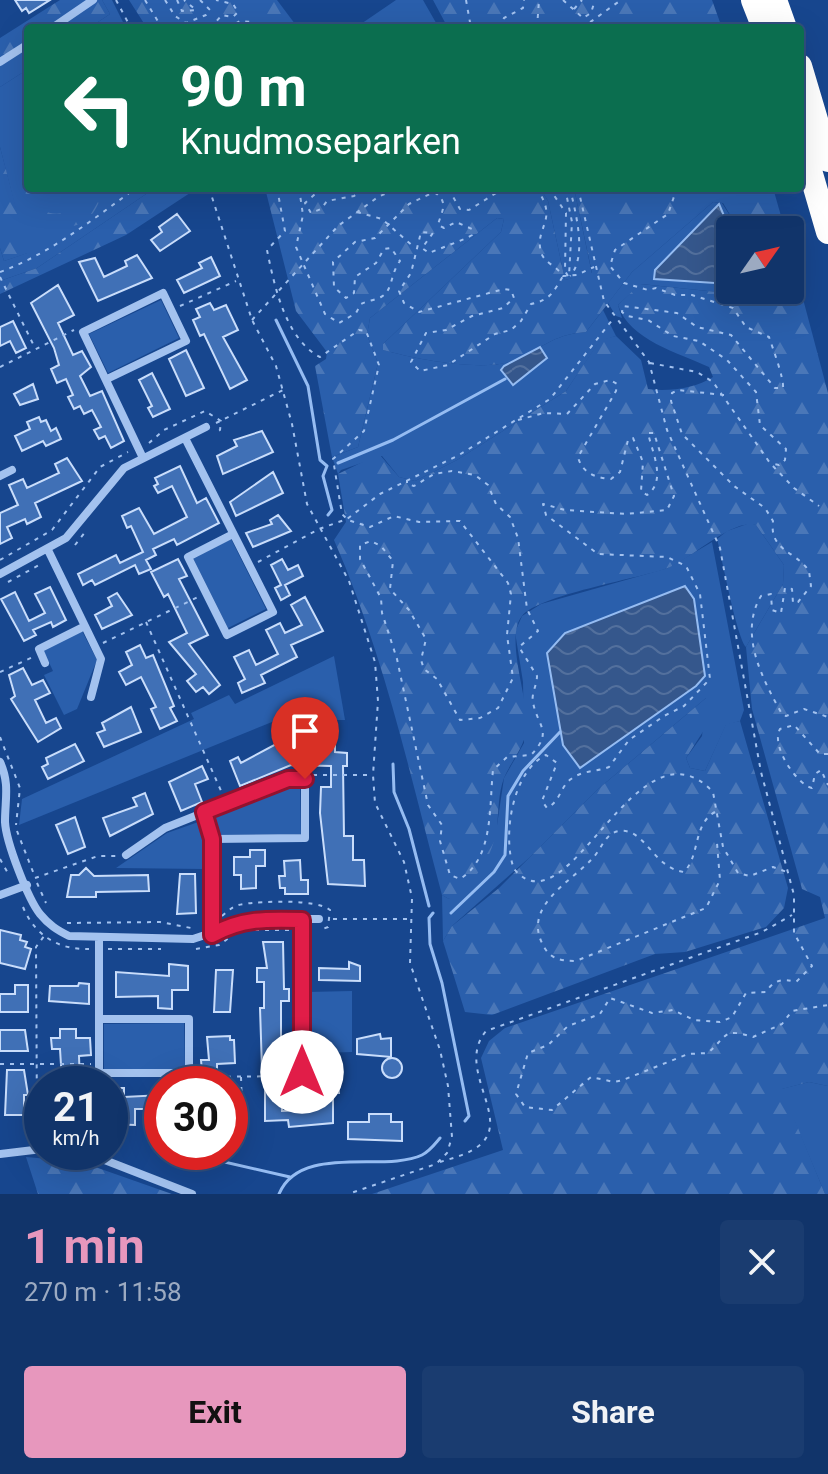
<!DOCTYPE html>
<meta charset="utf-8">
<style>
:root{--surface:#11346a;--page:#1a3c70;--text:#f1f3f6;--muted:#9caac1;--line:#304f7e;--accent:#e797bd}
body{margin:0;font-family:Roboto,sans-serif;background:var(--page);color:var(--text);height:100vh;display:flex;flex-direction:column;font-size:30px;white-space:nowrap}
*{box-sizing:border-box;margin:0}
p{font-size:26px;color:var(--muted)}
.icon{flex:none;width:44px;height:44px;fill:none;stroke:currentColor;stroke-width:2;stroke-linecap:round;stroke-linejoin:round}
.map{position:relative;height:1194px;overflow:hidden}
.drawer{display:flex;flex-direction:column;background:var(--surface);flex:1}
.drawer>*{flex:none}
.guide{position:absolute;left:24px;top:24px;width:780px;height:168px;border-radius:8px;box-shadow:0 8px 32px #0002,0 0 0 2px var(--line);background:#0b6e4f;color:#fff;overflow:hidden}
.needle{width:52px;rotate:56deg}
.tools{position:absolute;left:716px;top:216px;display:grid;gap:16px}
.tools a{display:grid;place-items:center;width:88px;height:88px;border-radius:8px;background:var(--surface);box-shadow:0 8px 32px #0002,0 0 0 2px var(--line);font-size:40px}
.speed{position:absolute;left:24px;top:1066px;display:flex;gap:16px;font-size:40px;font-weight:700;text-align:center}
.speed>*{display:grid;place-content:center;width:104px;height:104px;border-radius:50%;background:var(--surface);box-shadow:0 8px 32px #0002,0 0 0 2px var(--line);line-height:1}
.speed small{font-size:20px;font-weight:400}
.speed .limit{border:12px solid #d22;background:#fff;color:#111}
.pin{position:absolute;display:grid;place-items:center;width:68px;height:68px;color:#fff;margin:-82px -34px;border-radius:50% 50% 50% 0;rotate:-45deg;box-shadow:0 0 8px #0007}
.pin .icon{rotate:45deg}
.me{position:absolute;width:88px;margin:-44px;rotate:0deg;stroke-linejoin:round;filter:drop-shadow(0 0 6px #0008)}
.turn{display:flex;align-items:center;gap:28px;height:168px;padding:0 24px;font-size:36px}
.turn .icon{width:104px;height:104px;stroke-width:2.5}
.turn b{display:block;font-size:56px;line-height:68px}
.round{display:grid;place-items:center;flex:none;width:84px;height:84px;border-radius:8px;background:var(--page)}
.overview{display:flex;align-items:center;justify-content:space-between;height:136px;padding:0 24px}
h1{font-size:48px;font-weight:700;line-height:60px;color:var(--accent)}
.cta{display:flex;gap:16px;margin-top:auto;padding:16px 24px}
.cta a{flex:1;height:92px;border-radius:8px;background:var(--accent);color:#111;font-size:32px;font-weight:700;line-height:92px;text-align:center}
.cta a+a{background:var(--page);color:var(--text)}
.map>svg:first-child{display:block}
</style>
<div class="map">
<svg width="828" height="1194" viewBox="0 0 828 1194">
<defs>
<pattern id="forest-firs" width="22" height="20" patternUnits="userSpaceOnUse" patternTransform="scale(2)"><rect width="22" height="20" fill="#2a5fac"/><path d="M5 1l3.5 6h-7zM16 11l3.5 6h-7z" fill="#4a77b8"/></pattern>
<pattern id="water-waves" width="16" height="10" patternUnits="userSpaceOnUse" patternTransform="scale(2)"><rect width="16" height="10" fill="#35578c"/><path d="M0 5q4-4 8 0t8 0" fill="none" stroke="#53709d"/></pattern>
</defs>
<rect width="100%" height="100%" fill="#17468e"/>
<path fill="#2a5fac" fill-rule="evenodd" d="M102 0H112L126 28H89L110 14Z
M396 0H423L439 28H355Z
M28 69V188H155L37 268 0 281V248L4 261 27 253 0 147V87Z
M540 188H574L592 274 565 280 548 201Z
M713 202 722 203 739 230H730V290H765L746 295 641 284 618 305 622 318 616 316 608 303 632 272Z
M497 218 504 219 501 232 383 344V350C416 359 481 372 512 361 543 349 550 335 586 332L603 310 616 336 600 341 566 391 457 460 415 481 399 477 382 456 341 470 338 474 332 457 358 447 378 363 367 335 370 318Z
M161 300 179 338 108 373 89 334Z
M750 523 756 525 784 565 783 584 746 647C737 638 722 558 717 539L727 531Z
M231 539 266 609 228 628 193 558Z
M712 542 744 710 740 721 726 725 705 771 690 768 686 758 702 736 706 698 597 790 529 858 452 926 443 941 442 895 449 899 497 825 504 778 524 743 523 682 515 632 522 616 541 604 668 568ZM565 633 705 676 696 686 580 768 563 745 547 653Z
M82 631 97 660 77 709 64 715 44 675 53 671 43 650Z
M334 656 345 720H277L19 825 22 799 194 719 191 713 229 695 235 704Z
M300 783 301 834 215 835 214 815Z
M204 820V869L116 868 167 833Z
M352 991V1052L323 1053V1069H308L307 992Z
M184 1023 185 1069H104V1024Z
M809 1082 828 1086V1194H825L781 1089Z"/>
<path fill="url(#forest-firs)" d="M60 0H102L110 14 89 28H28V69L0 87V38Z
M129 0H277L298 28H147Z
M433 0H712L722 28H448Z
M0 147 28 253 4 261 0 248Z
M28 153C28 167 25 184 31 197 45 225 82 215 88 188H103C88 265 0 212 28 153Z
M155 188 204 189H196L126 235 0 294V281L37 268Z
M265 188H540L548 201 565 280 592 273 574 188H773L785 230H739L723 203 713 202 632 272 586 332C550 335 543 349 512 361 480 372 416 359 383 350V344L501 232 504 219 497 218 370 318 367 335 378 363 358 447 332 457 315 366 326 359 327 352 296 311Z
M790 250 828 393V1086L809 1082 782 1089 825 1194H372L503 1150 481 1058 489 1041 505 1028 825 918 820 897 802 889 752 709 746 647 783 584 784 565 756 525C732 518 691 560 665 569 636 579 539 595 522 616 505 636 527 696 527 723 527 745 512 759 504 778 498 794 499 810 497 826 493 857 476 882 449 899L442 895C410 775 384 654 334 540L346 522 338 474 379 454 399 477 415 481 457 460 566 391 600 340 616 336 641 360 648 389C669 392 696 388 713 377L709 367C679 353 629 340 618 305L640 284 746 295 790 290Z
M712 697 715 713 686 758 690 768 705 771 726 724 740 721 788 888 784 908 766 927 685 952 655 954 492 1015 465 1012 443 941 452 926 499 888 597 790 706 698Z
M26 1157 81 1162 172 1194H38Z"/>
<path fill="url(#water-waves)" stroke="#95bcf2" stroke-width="2" d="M719 204 730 230V284L654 279 655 270Z
M540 347 547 358 513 385 501 370 504 366Z
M685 586 694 599 705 676 696 686 580 768 563 745 547 653 565 633Z"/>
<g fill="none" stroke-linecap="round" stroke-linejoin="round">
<path stroke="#95bcf2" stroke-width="3" d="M276 320 308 386 320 460 327 466
M338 463 393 440 505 379
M327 466 323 476 332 510 328 515
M393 764 394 792 409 829 429 906
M433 913 429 918 430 944 442 983 469 1116 465 1121
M451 913 494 872 505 855 508 796 523 771 560 732
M181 1152 290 1177
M279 1194C300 1143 385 1173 422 1155 430 1151 434 1145 440 1138"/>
</g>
<path fill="#4070b6" stroke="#c9ddfb" stroke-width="2" d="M15 0H50L29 13 26 8 22 11Z
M177 214 190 231 160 251 151 240 162 232 159 227Z
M137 255 152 278 98 301 79 262 95 258 104 277 127 266 125 261Z
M211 257 220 276 184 293 177 280 202 268 199 263Z
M58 285 74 315 58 323 73 355 82 351 91 367 80 376 90 396 102 391 124 441 111 448 105 436 99 439 94 430 101 427 92 410 84 414 80 406 74 409 68 397 73 395 66 379 57 383 51 369 59 365 54 348 31 303Z
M210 303 214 310 226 305 238 330 223 337 247 380 230 389 204 334 200 336 193 320 200 317 196 309Z
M13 321 26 348 16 353 10 341 0 346V327Z
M186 350 204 388 186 396 169 359Z
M152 373 170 409 153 417 148 408 152 406 139 380Z
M33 384 38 399 20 405 14 394Z
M39 417 41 422 46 420 51 431 56 428 61 439 46 446 43 441 22 451 15 436 30 429 27 422Z
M262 431 273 452 223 474 217 456 237 446 234 440Z
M67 458 82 481 35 503 41 517 27 524 25 519 7 527 12 538 0 544V513L18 505 9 485 23 479 27 488 59 473 55 464Z
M180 466 197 503 206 498 219 523 177 545 174 539 153 549 156 555 146 560 151 569 139 574 135 565 95 585 92 580 83 585 78 574 116 555 120 563 143 552 131 526 127 528 122 516 139 508 154 534 187 517 172 486 158 493 154 486 158 484 155 478Z
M273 472 283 493 236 516 230 502Z
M278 515 291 531 253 547 246 533 272 524 270 520Z
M178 559 187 576 179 579 208 635 189 644 220 685 209 694 203 687 196 692 187 681 196 674 169 642 187 633 168 594 164 597 151 572Z
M282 559 288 570 298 565 303 576 285 585 290 595 281 600 275 588 281 585 271 565Z
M50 587 66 620 53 627 51 622 33 630 36 635 24 641 1 599 15 592 29 621 45 613 35 594Z
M117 593 132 615 102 629 95 615 112 606 108 598Z
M305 597 323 631 291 645 297 657 261 675 265 683 242 693 238 683 245 679 234 657 249 650 256 665 278 654 266 630 280 623 285 633 302 625 291 605Z
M140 645 146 658 153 655 174 706 170 708 177 721 160 729 151 709 156 707 141 677 126 685 119 672 132 665 126 652Z
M23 668 32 685 43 680 50 693 35 700 46 723 56 718 61 728 38 742 11 699 15 696 9 675Z
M131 707 141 732 104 747 97 733 105 730 102 723Z
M324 730 335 731V752L347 753V766H343L344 836H353V860H364L365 886 328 884 320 813 321 787H331V766L291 765 240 786 230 761 238 757 241 763 278 743H293V754L323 755Z
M75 744 84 761 48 779 42 767 48 764 46 758Z
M202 766 208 779 195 784 202 802 181 811 169 782Z
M145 793 153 814 110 836 103 818 137 806 133 798Z
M75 817 85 847 68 854 56 825Z
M250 850H265V866H256V888L241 889V875H234V857H250Z
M300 860 301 880H308V894H285V888H280L279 876H285L284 861Z
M86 868 94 876 148 875 149 891 96 892V897H67L71 875H79Z
M180 874H195L196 913 177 914Z
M0 930 21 935 20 940 27 942 25 947 31 949 25 969 0 963Z
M263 942H283L284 989H289V1001H281V1053L292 1054V1070L262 1069 260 1008H264V982H257V968H267Z
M349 962 360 966V981L319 980V968L349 969Z
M169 964 188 966V990H172V1009L158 1008V996L116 997V972L169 976Z
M216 970H233L230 1012H214Z
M79 983 89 984V1004L49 1001 50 986H78Z
M15 985H28V1012H0V994H15Z
M60 1029H76V1038H90L91 1055 79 1056 80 1084 62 1081 60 1049H52L51 1038H60Z
M0 1030H25L28 1051H0Z
M380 1034 381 1039 391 1038V1057L357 1054V1039Z
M230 1036V1040H234L235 1063 217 1064V1069L202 1071 201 1060H209L207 1037Z
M382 1068a10 10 0 1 1 20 0a10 10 0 1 1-20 0Z
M7 1070H24L28 1095H24V1115H5Z
M338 1081 339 1093H333V1123L289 1127 288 1120 265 1121V1088H281L282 1111 316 1110 315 1091H328V1082Z
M113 1088H124V1097L162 1095V1109H135V1125L110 1124Z
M369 1114H391V1122H402V1141L348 1139V1122H369Z"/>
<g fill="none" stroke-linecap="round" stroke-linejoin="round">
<path stroke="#a3c2ef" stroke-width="2" stroke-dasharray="4 6" stroke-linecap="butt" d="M116 0 131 28
M145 0 162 28
M165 0 175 16 186 23 206 15 210 10 200 0
M177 0 182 11 196 10 184 0
M466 0 471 28
M563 0 583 18 591 13 595 0
M574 9 582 0
M199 28 214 24 222 15 233 17 238 12 233 4 216 0
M227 28 240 21 252 22 255 28
M499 28 504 18 523 8 524 0
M537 28 539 0
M582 28 621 0
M209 188 252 320 276 366 292 424 307 504 349 581 375 662 378 701 373 775 375 803 404 862 412 898 410 963 440 1050 448 1086 452 1137 447 1153 436 1164 348 1194
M277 188 285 231 267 250C274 284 285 339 320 357L359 330 366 331 379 365 364 431 333 459 342 514 348 520 370 527 394 516 419 522 460 521 508 583 511 594 507 635 513 678 498 708 480 718 460 720 437 679 424 669 421 660 426 639 409 610 390 589 393 561 381 546 371 541 360 545V559L381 598 382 613 397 659 428 805 442 825 440 841 450 875 460 879C494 858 489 806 493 770L507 757 531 755C554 731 537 726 533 702 531 694 537 685 537 676L519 647 538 631 527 609 518 538 510 517 496 504 488 485 475 475 452 471 434 474 414 486 407 484V480
M299 188 303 215 296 247 325 314 339 323 356 313 361 304C367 301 375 300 381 297 393 291 390 274 400 261L391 248 384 249 376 263 355 277 354 293 346 298 334 287 333 262 355 242 375 238 409 204 434 192C450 202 441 212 438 225L444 228 456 222 472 229V235L467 238 429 253 422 248 433 233 421 232 411 273 399 291 404 303 419 312 504 289 511 290 514 298 503 308 472 316 446 330 426 333 411 362 420 371 448 365 495 334 511 330 521 321 531 304C550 300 553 293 563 276
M322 188 305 203 311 213 321 209 327 201 354 196 364 188
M453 188 452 195 460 209 469 210 504 188
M536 188C560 220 534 227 541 252 543 262 558 267 563 276L577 275 594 267
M549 188 566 213 565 271 568 276
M565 188 572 222 569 276
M570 188C575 211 588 256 570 276
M578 188 604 301 649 362 667 430 720 548 761 772 794 895V933L812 966 796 982C782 978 774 980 766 992L746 993 732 1017 720 1022 694 1020 673 1010 652 1013 610 998 600 1014 568 1026 548 1045 528 1053 516 1094 525 1107 552 1110 591 1077 614 1082 623 1080 688 1054 708 1053C729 1034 723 1028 753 1037L782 1024 792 1011 828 1005
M677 188 668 214 615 250 610 266 624 283 648 290 656 288 675 295H692L733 308 746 327 769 337C773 349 784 378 783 388H775L731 335 697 327 677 313 623 306 622 312 627 316 648 320 673 336 699 341 727 360 756 392 760 425 786 449 785 460 779 465 770 463
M357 212 382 219 415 248
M0 272C51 253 92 220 136 188
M0 277 35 348
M180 306 236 281
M252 320 338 226 378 197 398 188
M650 363 697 372 713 382 770 463 794 488 819 506
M0 367 74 330
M724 395 678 390 672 393 671 401 682 434 734 486 765 508 773 521C769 551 796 551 809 571L811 586 798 602 793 603 792 589 785 588 781 613 772 610 771 594 761 596C738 634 763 680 782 714L786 716 804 709 828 717
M518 420 544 413 567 414 595 384 610 380 617 384 616 391 578 457C582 473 596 478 611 479L620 472 628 440 633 438 643 462 641 491 647 495C667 481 652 452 648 433H654L674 496 667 510 626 514 565 510 543 504 546 515 598 554 667 557 686 566 700 594 710 679 684 706 664 716 629 740 609 767C596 772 583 770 571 779 560 787 560 802 547 808L542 801 557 763 546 755C512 771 502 837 514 869 569 935 637 711 713 792L723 847 738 873 750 876 773 867 787 872
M216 423 283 390
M149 443 164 430 205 411 221 421 220 430 215 433
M75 545 86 531
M0 560 52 530 100 467 128 452
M258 562 319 529 347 519 380 494 459 455 550 399 613 319
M8 582 41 564
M146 622 222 793
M103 643 198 597
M0 672 33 657
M0 737 20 788 16 825
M828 754H820L794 725 780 729C770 747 799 786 812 788L815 774 821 770 828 785
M313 775H370
M715 812C693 824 700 856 684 872 653 868 645 828 620 831 605 832 601 851 591 860 570 882 524 906 542 943 549 959 560 961 576 961L706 908 720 880 717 843 721 841
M17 831 35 877
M0 859 9 875
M35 878 98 856H117
M37 883 46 903
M23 907C35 936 59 950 89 949
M222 916C229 910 234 905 244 904 261 901 318 899 330 910L328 927 323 929
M333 919H409
M67 923 160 922 191 928
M255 930H293
M108 949H161
M196 949 219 945 230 937
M0 1064H91
M197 1077 295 1076
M241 1077 243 1142
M40 1138 37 1126 36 947 47 932
M440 1162C453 1158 470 1154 481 1144 511 1117 455 1068 486 1031L762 932 792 915"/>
<path stroke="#a3c2ef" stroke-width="8" d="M52 28 93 0
M0 62 28 44
M107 379 186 341 163 293 83 332 143 458
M185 438 273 612 227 635 188 557 233 534
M0 476 12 470
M48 550 101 659 91 697
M0 574 66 538 124 468 206 427
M45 663 39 649 85 626
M0 762C10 784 5 799 5 822 6 842 28 899 40 914 49 925 57 930 69 936L193 939 253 919H319
M204 812 212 839V935
M126 855 165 828 288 779H305V838L212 839
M0 895 27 885
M302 920V1072L337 1071
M99 939V1073H189V1019H99
M63 1152 102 1159 192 1194
M0 1154 42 1149"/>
<path stroke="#fff" stroke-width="24" d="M753 0 764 28
M775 0 785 28
M800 66 828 160
M800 136 828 232"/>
</g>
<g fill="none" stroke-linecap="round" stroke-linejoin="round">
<g stroke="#92132f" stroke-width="20">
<path id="route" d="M302 1072V920C268 919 242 918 212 935V839L204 812 288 779H305"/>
</g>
<use href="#route" stroke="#e11d48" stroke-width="14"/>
</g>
</svg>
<div class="tools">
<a><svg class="needle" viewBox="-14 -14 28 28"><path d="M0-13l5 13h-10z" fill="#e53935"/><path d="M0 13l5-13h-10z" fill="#9caac1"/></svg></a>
</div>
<div class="speed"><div>21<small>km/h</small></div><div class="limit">30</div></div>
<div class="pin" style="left:305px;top:779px;background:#d93025"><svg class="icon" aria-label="arrive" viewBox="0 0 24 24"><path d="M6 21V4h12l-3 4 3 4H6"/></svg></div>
<svg class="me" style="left:302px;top:1072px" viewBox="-20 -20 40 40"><circle r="19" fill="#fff"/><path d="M0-13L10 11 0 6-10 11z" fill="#e11d48"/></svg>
<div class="guide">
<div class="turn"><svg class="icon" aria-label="left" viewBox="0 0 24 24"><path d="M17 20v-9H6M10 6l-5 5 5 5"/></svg><div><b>90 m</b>Knudmoseparken</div></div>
</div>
</div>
<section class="drawer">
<div class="overview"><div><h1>1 min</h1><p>270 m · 11:58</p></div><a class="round"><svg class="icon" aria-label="close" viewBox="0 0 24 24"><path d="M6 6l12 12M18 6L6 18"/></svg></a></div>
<div class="cta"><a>Exit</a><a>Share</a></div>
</section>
